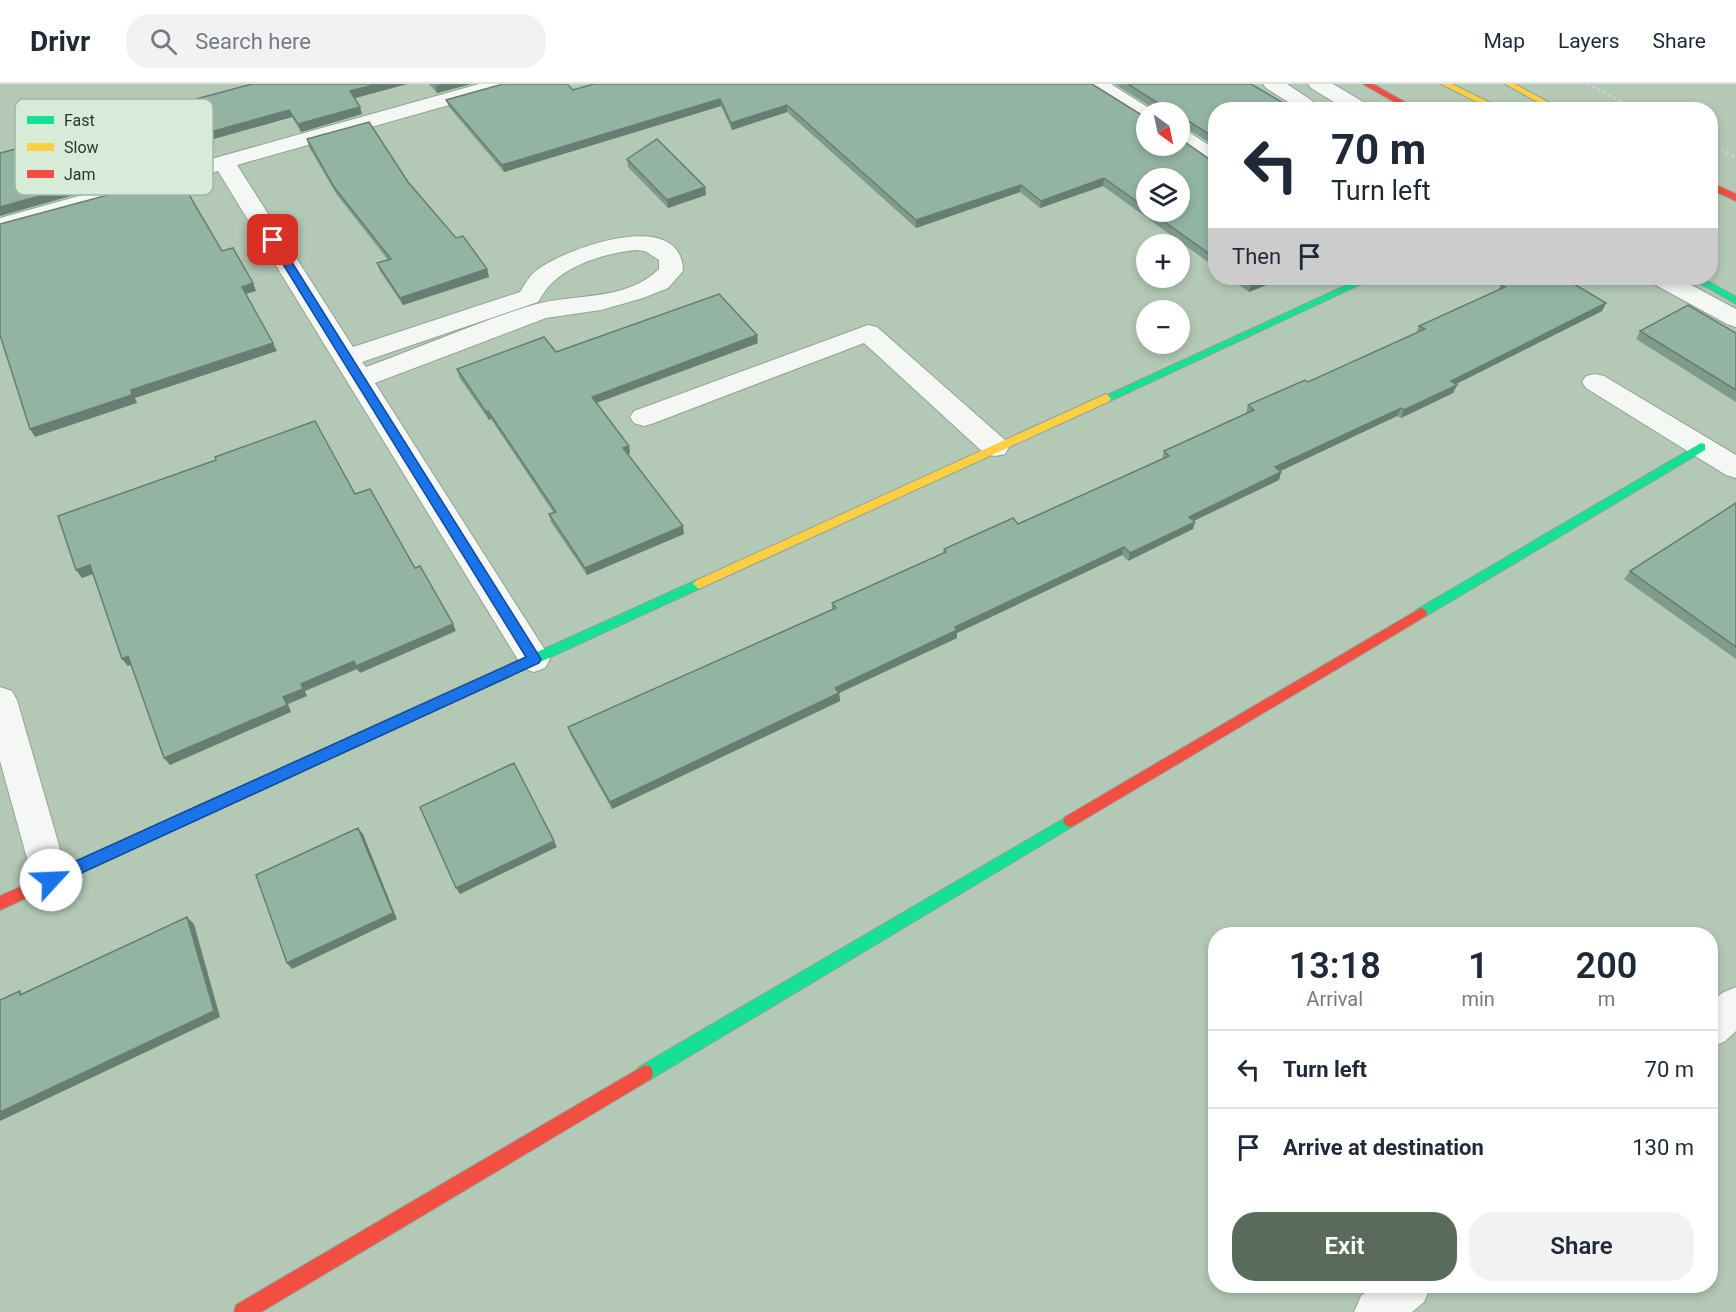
<!DOCTYPE html>
<meta charset="utf-8">
<style>
:root{--surface:#fff;--page:#f2f2f3;--text:#1f2937;--muted:#747a83;--line:#e0e1e3;--accent:#5a6b5b}
body{margin:0;font-family:Roboto,sans-serif;background:var(--page);color:var(--text);height:100vh;display:flex;flex-direction:column;font-size:22px;white-space:nowrap}
*{box-sizing:border-box;margin:0}
p{font-size:20px;color:var(--muted)}
.icon{flex:none;width:33px;height:33px;fill:none;stroke:currentColor;stroke-width:2;stroke-linecap:round;stroke-linejoin:round}
.map{position:relative;flex:1;overflow:hidden}
.sheet{position:absolute;left:1208px;top:843px;width:510px;height:366px;display:flex;flex-direction:column;background:var(--surface);border-radius:24px;box-shadow:0 3px 9px #0003}
.sheet>*{flex:none}
.guide{position:absolute;left:1208px;top:18px;width:510px;height:183px;border-radius:24px;box-shadow:0 3px 9px #0003;background:#fff;color:var(--text);overflow:hidden}
.needle{width:39px;rotate:147deg}
.controls{position:absolute;left:1136px;top:18px;display:grid;gap:12px}
.controls a{display:grid;place-items:center;width:54px;height:54px;border-radius:50%;background:var(--surface);box-shadow:0 3px 9px #0003;font-size:30px}
.pin{position:absolute;display:grid;place-items:center;width:51px;height:51px;color:#fff;margin:-26px;border-radius:12px;box-shadow:0 3px 9px #0006}
.me{position:absolute;width:66px;margin:-33px;rotate:65deg;stroke-linejoin:round;filter:drop-shadow(0 0 4px #0008)}
.turn{display:flex;align-items:center;gap:21px;height:126px;padding:0 24px;font-size:27px}
.turn .icon{width:78px;height:78px;stroke-width:2.5}
.turn b{display:block;font-size:42px;line-height:51px}
.then{display:flex;align-items:center;height:57px;padding:0 24px;background:#0003;gap:12px;font-size:22px}
.eta{display:flex;justify-content:space-evenly;align-items:center;height:102px;text-align:center}
.eta b{font-size:36px;font-weight:600;line-height:42px}
.button{display:flex;gap:12px;margin-top:auto;padding:12px 24px}
.button a{flex:1;height:69px;border-radius:24px;background:var(--accent);color:#fff;font-size:24px;font-weight:600;line-height:69px;text-align:center}
.button a+a{background:var(--page);color:var(--text)}
ul{padding:0;list-style:none}
li{display:flex;align-items:center;gap:18px;height:78px;padding:0 24px;border-top:2px solid var(--line)}
li div{flex:1}
li b{display:block;font-size:22px}
li em{font-style:normal}
header{display:flex;align-items:center;gap:36px;box-sizing:border-box;height:84px;padding:0 30px;background:var(--surface);border-bottom:2px solid var(--line)}
header strong{font-size:28px}
nav{display:flex;gap:33px;margin-inline-start:auto;font-size:21px}
.search{width:420px;height:54px;background:var(--page);display:flex;align-items:center;gap:15px;box-sizing:border-box;padding:0 21px;border-radius:24px;color:var(--muted);font-size:22px}
.map>svg:first-child{display:block}
</style>
<header>
<strong>Drivr</strong>
<div class="search"><svg class="icon" aria-label="search" viewBox="0 0 24 24"><circle cx="10" cy="10" r="6"/><path d="M15 15l6 6"/></svg>Search here</div>
<nav><a>Map</a><a>Layers</a><a>Share</a></nav>
</header>
<div class="map">
<svg width="1736" height="1228" viewBox="0 0 1736 1228">
<rect width="100%" height="100%" fill="#b3c8b5"/>
<g fill="none" stroke-linecap="round" stroke-linejoin="round">
<g stroke="#93a394" stroke-width="2">
<path id="street" d="M479 0H512L509 4 237 81 353 263 520 208C525 200 530 191 537 186 566 164 682 122 683 187L668 204 643 214 601 226 546 234 375 299 545 566 550 575 545 584 534 588 523 584 218 87 0 148V134ZM635 166 645 167 659 176V185C626 218 574 209 533 221 477 238 421 263 366 283L362 278 538 218C542 212 546 204 552 199 572 179 608 169 635 166Z
M1087 0H1111L1155 28H1146V37L1139 35 1090 4Z
M1263 0H1287L1326 26H1301L1266 4Z
M1308 0H1333L1370 22 1373 26H1347L1311 4Z
M1179 46 1187 47 1215 65V82L1207 80 1179 61Z
M1649 194H1678L1736 225V243L1727 240 1652 199Z
M868 241 877 243 1005 356 1009 363 1005 370 995 372 985 370 864 259 654 339 644 342 634 339 630 333 634 327Z
M1595 290 1604 292 1736 371V394L1726 391 1586 304 1582 298 1586 292Z
M0 603 12 607 17 616 69 796 64 808 51 812 38 808 33 796 0 677Z
M1736 903V947L1724 958 1710 963V919L1722 909Z
M1373 1202H1431L1424 1218 1412 1228H1354L1361 1212Z"/>
</g>
<g stroke="#93a394" stroke-width="2">
<path id="fast" d="M1362 194H1374L1110 317H1102L1101 314Z
M1691 194H1702L1736 213V220Z
M1701 359 1705 360V366L1426 532H1416L1415 529 1416 526Z
M699 495 705 500 703 503 366 658H356L354 654 356 650Z
M1070 731 1075 733 1077 737 1075 741 651 995 645 997 639 995 637 989 639 983Z"/>
</g>
<g stroke="#93a394" stroke-width="2">
<path id="slow" d="M1441 0H1452L1505 26H1493Z
M1505 0H1515L1563 26H1552Z
M1106 310 1111 314 1110 317 703 503 699 505 693 500 695 497Z"/>
</g>
<g stroke="#93a394" stroke-width="2">
<path id="jam" d="M1363 0H1373L1419 26H1408Z
M1710 98 1736 110V117L1710 105Z
M1421 524 1426 526 1427 529 1426 532 1075 741 1070 743 1065 741 1063 737 1065 733Z
M361 648 366 650 368 654 366 658 0 826V812Z
M645 981 651 983 653 989 651 995 261 1228H234L236 1221Z"/>
</g>
<path stroke="#cad0ca" stroke-width="3" stroke-dasharray="3 3" stroke-linecap="butt" d="M1587 0 1639 26
M1710 60 1736 73"/>
<use href="#street" fill="#f4f7f4" fill-rule="evenodd"/>
<use href="#fast" fill="#16e098" fill-rule="evenodd"/>
<use href="#slow" fill="#ffcf43" fill-rule="evenodd"/>
<use href="#jam" fill="#f24e42" fill-rule="evenodd"/>
</g>
<path fill="#7e9b8c" fill-rule="evenodd" d="M252 0H407L354 14 362 30 301 48 292 33 192 61 170 22Z
M429 0H471L437 9Z
M1092 0 1208 74 1215 76V183L1103 102 1040 124 1020 108 916 144 787 28 732 46 721 22 504 88 449 23 446 16 573 6ZM1146 94 1179 128H1146Z
M1115 0H1251L1215 26V62L1188 45 1179 44V28H1149L1150 23H1151Z
M307 55 408 98 456 154 487 185 489 193 403 221 380 187 377 179 388 176 337 111 309 63Z
M627 75 705 103 706 111 668 124 628 83Z
M1229 194H1284L1249 208Z
M1501 201 1606 219 1602 227 1456 300 1457 301 1453 309 1401 334 1397 332 1280 387 1281 388 1279 396 1194 437 1193 445 1128 477 1122 471 957 549V554L839 609 840 617 612 725 570 650 568 643 832 525V519L943 469 944 465 1018 440 1162 375 1164 367 1246 329 1248 321 1308 298 1416 249 1419 242 1498 206Z
M1640 247 1736 249V318L1636 255Z
M758 259 597 319 629 362 630 369 628 370 684 450 587 491 551 438 549 430 553 428 491 335 489 336 459 293 457 285 556 268Z
M1736 419V575L1624 495 1630 487Z"/>
<path fill="#677e72" d="M377 0H407L352 15 350 7Z
M442 0H471L437 9 435 2Z
M720 15 721 22 504 88 502 81Z
M787 21V28L732 46 731 39Z
M360 23 362 30 301 48 298 40Z
M289 26 292 33 192 61 189 54Z
M169 76 173 83 0 132V123Z
M1104 94 1103 102 1040 124 1041 117Z
M1021 101 1020 108 916 144V136Z
M705 103 706 111 668 124 667 116Z
M487 185 489 193 403 221 400 214Z
M1268 194H1284L1249 208 1251 200Z
M253 199 256 207 246 210 242 203Z
M1606 219 1602 227 1448 304 1451 297Z
M757 251 758 259 593 320 592 313Z
M273 259 277 267 135 314 137 319 35 353 30 345 131 306Z
M1457 301 1453 309 1401 334 1404 326Z
M1401 324 1397 332 1272 391 1275 383Z
M488 327 491 335 489 336 486 328Z
M629 362 630 369 624 372 623 364Z
M1281 388 1279 396 1187 440 1189 433Z
M1195 438 1193 445 1128 477 1130 469Z
M683 442 684 450 587 491 585 484Z
M1124 463 1122 471 957 549V554L839 609 840 617 612 725 610 718 955 543Z
M90 481 96 489 82 494 76 486Z
M453 540 456 547 360 589 357 585 305 607 307 612 288 620 291 628 170 681 164 674 301 600 354 577Z
M128 572 134 579 128 582 122 575Z
M358 744 363 750 397 835 292 885 287 879Z
M554 757 557 763 460 810 456 804Z
M187 833 194 840 220 933 0 1037V1028Z"/>
<path fill="#93b4a3" stroke="#677e72" stroke-width="1.5" d="M252 0H377L350 7 360 23 298 40 289 26 189 54 170 22Z
M503 0H567L573 6 594 0H1092L1140 30 1146 31V62H1179V54L1208 74 1215 76V174L1151 128H1179V94H1146V124L1104 94 1041 117 1021 101 916 136 787 21 731 39 720 15 502 81 446 16Z
M1128 0H1251L1295 26H1215V54L1190 38 1179 37V39V28H1149L1150 23 1158 22V19Z
M143 32 169 76 0 123V69Z
M369 38 408 98 456 154 463 152 487 185 400 214 377 179 391 175 334 103 307 55Z
M657 55 705 103 667 116 627 75Z
M178 92 222 167 233 164 253 199 242 203 273 259 131 306 132 311 30 345 0 251V140Z
M1242 194H1268L1251 200Z
M1517 194H1564L1606 219 1451 297 1457 301 1404 326 1401 324 1275 383 1281 388 1189 433 1195 438 1130 469 1124 463 955 543 957 546 835 604 839 609 610 718 568 643 836 524 832 519 946 468 944 465 1013 434 1018 440 1169 372 1164 367 1254 326 1248 321 1305 296 1308 298 1425 245 1419 242 1505 203 1501 201Z
M719 210 757 251 592 313 629 362 623 364 683 442 585 484 549 430 556 428 488 327 486 328 457 285 544 253 556 268Z
M1688 221 1736 249V306L1640 247Z
M315 337 355 410 370 405 415 484 420 482 453 540 356 582 354 577 301 600 303 605 283 613 287 621 164 674 128 572 122 575 90 481 76 486 58 432 216 376 215 373Z
M1736 419V563L1630 487Z
M514 679 554 757 456 804 420 723Z
M358 744 393 829 287 879 256 791Z
M187 833 214 927 0 1028V916L20 907V911Z"/>
<path fill="#1a73e8" stroke="#114b97" stroke-width="1.5" d="M270 154 278 156 541 575 539 579 51 803 45 801 43 796 45 791 526 573 268 156Z"/>
<rect x="15" y="15" width="198" height="96" rx="9" fill="#d8ebd9" stroke="#a4b6a5" stroke-width="1.5"/>
<rect x="27" y="32" width="27" height="8" fill="#16e098"/>
<rect x="27" y="59" width="27" height="8" fill="#ffcf43"/>
<rect x="27" y="86" width="27" height="8" fill="#f24e42"/>
<g font-size="16" fill="#2a392b">
<text x="64" y="42">Fast</text>
<text x="64" y="69">Slow</text>
<text x="64" y="96">Jam</text>
</g>
</svg>
<div class="controls">
<a><svg class="needle" viewBox="-14 -14 28 28"><path d="M0-13l5 13h-10z" fill="#e53935"/><path d="M0 13l5-13h-10z" fill="#747a83"/></svg></a>
<a><svg class="icon" aria-label="layers" viewBox="0 0 24 24"><path d="M12 4l9 5-9 5-9-5zM3 14l9 5 9-5"/></svg></a>
<a>+</a>
<a>−</a>
</div>
<div class="pin" style="left:273px;top:156px;background:#d93025"><svg class="icon" aria-label="arrive" viewBox="0 0 24 24"><path d="M6 21V4h12l-3 4 3 4H6"/></svg></div>
<svg class="me" style="left:51px;top:796px" viewBox="-20 -20 40 40"><circle r="19" fill="#fff"/><path d="M0-13L10 11 0 6-10 11z" fill="#1a73e8"/></svg>
<div class="guide">
<div class="turn"><svg class="icon" aria-label="left" viewBox="0 0 24 24"><path d="M17 20v-9H6M10 6l-5 5 5 5"/></svg><div><b>70 m</b>Turn left</div></div>
<div class="then">Then<svg class="icon" aria-label="arrive" viewBox="0 0 24 24"><path d="M6 21V4h12l-3 4 3 4H6"/></svg></div>
</div>
<section class="sheet">
<div class="eta">
<div><b>13:18</b><p>Arrival</p></div>
<div><b>1</b><p>min</p></div>
<div><b>200</b><p>m</p></div>
</div>
<ul>
<li><svg class="icon" aria-label="left" viewBox="0 0 24 24"><path d="M17 20v-9H6M10 6l-5 5 5 5"/></svg><div><b>Turn left</b></div><em>70 m</em></li>
<li><svg class="icon" aria-label="arrive" viewBox="0 0 24 24"><path d="M6 21V4h12l-3 4 3 4H6"/></svg><div><b>Arrive at destination</b></div><em>130 m</em></li>
</ul>
<div class="button"><a>Exit</a><a>Share</a></div>
</section>
</div>
